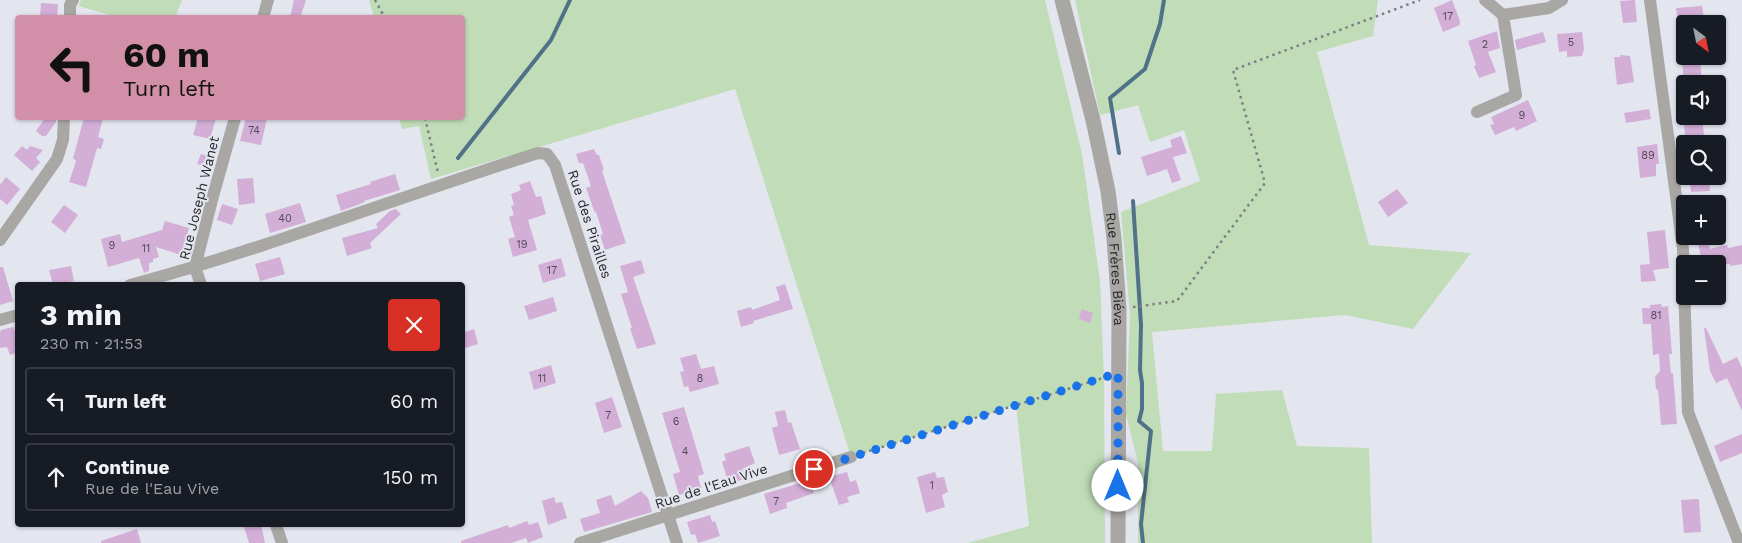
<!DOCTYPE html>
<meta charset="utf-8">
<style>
:root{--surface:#171b24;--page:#20242c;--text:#f1f3f6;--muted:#9ea1a6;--line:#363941}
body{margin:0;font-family:"Work Sans",sans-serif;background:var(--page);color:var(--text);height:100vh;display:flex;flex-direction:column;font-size:19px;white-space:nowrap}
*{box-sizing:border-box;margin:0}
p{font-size:16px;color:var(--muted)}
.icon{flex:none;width:28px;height:28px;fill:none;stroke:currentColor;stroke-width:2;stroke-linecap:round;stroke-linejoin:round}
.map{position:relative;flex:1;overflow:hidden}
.sheet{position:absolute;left:15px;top:282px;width:450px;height:245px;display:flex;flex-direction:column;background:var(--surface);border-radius:5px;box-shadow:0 1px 4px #0004}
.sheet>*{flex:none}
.top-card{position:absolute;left:15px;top:15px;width:450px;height:105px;border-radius:5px;box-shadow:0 1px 4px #0004;background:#d18fa8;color:#111;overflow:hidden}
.needle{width:32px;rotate:148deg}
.controls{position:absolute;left:1676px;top:15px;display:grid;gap:10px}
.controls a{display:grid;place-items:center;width:50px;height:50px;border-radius:5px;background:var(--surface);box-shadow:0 1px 4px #0004;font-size:25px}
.pin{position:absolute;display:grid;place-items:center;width:42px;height:42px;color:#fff;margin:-21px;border:2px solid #fff;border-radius:50%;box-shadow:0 1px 5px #0007}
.me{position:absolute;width:55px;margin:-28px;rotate:0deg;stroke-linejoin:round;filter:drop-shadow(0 0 4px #0008)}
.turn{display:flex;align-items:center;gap:18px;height:105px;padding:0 25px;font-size:22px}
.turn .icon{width:65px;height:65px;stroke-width:2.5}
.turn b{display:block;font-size:35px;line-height:42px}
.round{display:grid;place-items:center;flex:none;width:52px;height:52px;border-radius:5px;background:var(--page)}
.head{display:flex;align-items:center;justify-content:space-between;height:85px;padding:0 25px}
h1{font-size:30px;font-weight:700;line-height:38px}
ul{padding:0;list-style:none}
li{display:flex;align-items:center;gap:15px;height:68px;margin:0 10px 8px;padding:0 15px;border:2px solid var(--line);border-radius:5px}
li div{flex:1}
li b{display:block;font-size:19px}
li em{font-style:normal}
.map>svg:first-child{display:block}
</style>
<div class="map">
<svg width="1742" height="543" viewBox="0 0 1742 543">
<rect width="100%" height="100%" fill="#e3e5ef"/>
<path fill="#c0ddb7" d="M81 0H182L175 18 116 17 79 6Z
M369 0H1045L1082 154 1100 281 1104 377 1105 543H968L1029 526 1016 405 851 457 735 89 431 179 419 126 402 129 399 118H462V18L374 17Z
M1075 0H1378L1373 36 1317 52 1369 245 1471 253 1413 329 1345 315 1152 332 1163 451H1212L1216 394 1282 390 1297 446 1369 448 1372 543H1138V463L1126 414 1130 315 1121 212 1200 181 1184 130 1150 142 1138 105 1100 115Z"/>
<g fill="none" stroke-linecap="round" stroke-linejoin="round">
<path stroke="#507289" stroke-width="4" d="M1119 153 1110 98 1145 69 1160 24 1164 0
M458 158 551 40 570 0
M1133 201 1141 325 1140 370 1142 383V409L1139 421 1151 431 1141 524 1143 543"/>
</g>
<path fill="#d3aed7" d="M294 0H306L300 18H290Z
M1452 0 1460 21V25L1443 32 1434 8Z
M1635 0 1637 22 1623 23 1620 1Z
M41 3 58 4 57 18H40Z
M1702 6 1704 19 1695 21V24H1678L1676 8Z
M1497 31 1500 48 1488 52 1496 72 1479 78 1474 66 1476 65 1468 41Z
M1543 32 1546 42 1517 50 1515 40Z
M1582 32 1584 49 1582 56 1567 57V51L1559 52 1557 34Z
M1620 55 1630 56 1634 82 1617 85 1614 57H1620Z
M1700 57 1702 84H1684L1682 59Z
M1528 100 1537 121 1516 131 1514 127 1495 135 1490 125 1494 124 1491 117Z
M1649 109 1651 119 1626 123 1624 113Z
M1683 116H1702L1705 144H1686Z
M45 118H56V122L46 136H42L36 131Z
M84 118H103L98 137 104 139 101 149 97 148 86 187 69 182 76 161 73 158Z
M198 118H216L210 139 193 135Z
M246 118H267L261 145 240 141Z
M1181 136 1187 153 1173 157 1181 180 1172 183 1167 169 1147 176 1141 157 1172 147 1170 140Z
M1657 144 1659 164H1656V176L1640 178 1637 147Z
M22 146 27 150 30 146 43 150 36 158 40 162 32 171 14 155Z
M594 149 597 155H599L604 170 602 171 626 243 605 250 600 235 603 234 596 212 595 213 586 188 591 186 583 163H579L576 154Z
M201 154 215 158 212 169 197 164Z
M395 174 400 190 364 201 365 202 341 211 336 195 371 184 370 182Z
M1689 176H1709L1710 191 1691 192Z
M6 177 20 189 7 205 0 199V185Z
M253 178 255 203 239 205 237 179Z
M530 181 536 197 541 196 546 214 528 220 537 250 513 257 508 239 515 237 509 217 514 215 511 206 514 205 511 194 521 190 519 185Z
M1397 189 1408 203 1388 217 1378 202Z
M300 203 306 222 270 233 265 214Z
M222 204 238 209 232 225 217 220Z
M64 205 78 215 65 233 51 222Z
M396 209 401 214 370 243 372 248 347 256 342 238 378 228 376 224 390 211Z
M165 221 189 228 181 255 156 247 159 257 153 259V262L149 263V271L144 273 139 258 108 267 101 239 120 234 122 242 162 230Z
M1665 230 1669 268 1653 270 1656 281 1641 282 1640 265 1650 264 1647 232Z
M1697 236H1707L1710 249 1727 245 1728 248 1742 245V264L1730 266V264H1702Z
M280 257 285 274 260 281 255 264Z
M561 258 566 276 543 283 538 265Z
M641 260 645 273 633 277 656 344 637 349 630 328H632L621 294 628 292 620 266Z
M71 266 74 281 53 285 49 270Z
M0 267H3L13 301 0 305Z
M785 284 793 309 753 321 754 323 741 327 737 311 751 307 752 310 780 300 776 287Z
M553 297 557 311 529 320 524 306Z
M1661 304 1662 307 1668 306 1672 354H1669L1671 373H1673L1677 424 1661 425 1658 389 1656 390 1655 377 1660 371 1659 354 1653 355 1651 324H1643L1642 308H1650V305Z
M1082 309 1093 313 1090 323 1079 319Z
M13 327 15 331 18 330V352L10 355 7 347 0 348V333L1 330Z
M1704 328H1706L1723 364 1737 357 1742 368V411L1727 378 1716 383 1710 371Z
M474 329 478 344 462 349V333Z
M696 354 701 369 714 366 719 384 690 392 688 386 684 387 680 372 684 371 680 358Z
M551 365 556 383 534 390 529 372Z
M612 397 622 427 604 433 595 403Z
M684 407 704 474 698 476 701 488 679 495 673 474 680 472 662 413Z
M785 410 788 423 791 422 800 449 779 455 772 428 778 426 775 412Z
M1742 434V453L1720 462 1714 446Z
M749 446 755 463 742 469 744 479 729 484 722 462 726 460 724 454Z
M847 472 850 482 856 480 860 493 847 497 849 502 839 505 829 477Z
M935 472 937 478 944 477 948 492 942 495 945 507 926 513 917 477Z
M810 480 814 493 786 503 787 508 770 514 764 494Z
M641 491 648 498 652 512 584 532 580 519 600 513 596 500 611 495 615 506Z
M554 497 556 503 562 502 567 518 548 525 542 501Z
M1699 499 1701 532 1684 533 1681 500Z
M710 515 712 522 715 521 720 536 698 543 695 534 691 535 687 522Z
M527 521 529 525 538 522 543 537 528 543 526 538 511 543H461V541L508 525 509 528Z
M251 525H261L265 543H249L244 527Z
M137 529 141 543H101V541Z"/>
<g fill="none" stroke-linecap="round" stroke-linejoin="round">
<path stroke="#7e7f86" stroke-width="2.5" stroke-dasharray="2.5 4" stroke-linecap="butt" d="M375 0 385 18
M425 118 438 173
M1133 307 1177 301 1265 183 1233 70 1420 0
M863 453 1106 377"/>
<path stroke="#a8a7a3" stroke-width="12" d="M1485 0 1503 15 1549 8 1562 0
M1650 0 1683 249 1688 412 1739 543
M70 18V5L73 0
M263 18 268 0
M1477 112 1516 95 1503 15
M0 240 57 159 63 140 64 118
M130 285C268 248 402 196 538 153L547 154 555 165 677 543
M201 285 195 267 213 196 235 118
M0 320 18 315
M276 525 282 543
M580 543 851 457"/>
<path stroke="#a8a7a3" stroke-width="15" id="s1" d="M1062 0 1093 120 1108 191 1114 238 1119 309 1118 543"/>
</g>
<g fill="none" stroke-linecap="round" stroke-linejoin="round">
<path stroke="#1a73e8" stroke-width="9" stroke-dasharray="0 16.2" d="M814 469 1118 373V486"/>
</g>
<g text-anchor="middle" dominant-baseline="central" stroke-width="4" stroke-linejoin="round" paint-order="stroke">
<g font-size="11" fill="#534a58">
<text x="1448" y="16">17</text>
<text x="1571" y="42">5</text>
<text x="1485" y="44">2</text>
<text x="1522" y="115">9</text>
<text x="254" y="130">74</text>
<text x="1648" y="155">89</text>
<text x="285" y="218">40</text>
<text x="522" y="244">19</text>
<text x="112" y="245">9</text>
<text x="146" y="248">11</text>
<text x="552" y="270">17</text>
<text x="1656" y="315">81</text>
<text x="542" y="378">11</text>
<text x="700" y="378">8</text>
<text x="608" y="415">7</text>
<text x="676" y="421">6</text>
<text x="685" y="451">4</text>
<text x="932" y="485">1</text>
<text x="776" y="501">7</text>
</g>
<g font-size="14" fill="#28292d" stroke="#e3e5ef">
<text transform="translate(199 198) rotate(-76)">Rue Joseph Wanet</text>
<text transform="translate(590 224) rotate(72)">Rue des Pirailles</text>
<text stroke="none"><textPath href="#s1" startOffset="275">Rue Frères Biéva</textPath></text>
<text transform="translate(711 486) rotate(-18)">Rue de l'Eau Vive</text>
</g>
</g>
</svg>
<div class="controls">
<a><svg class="needle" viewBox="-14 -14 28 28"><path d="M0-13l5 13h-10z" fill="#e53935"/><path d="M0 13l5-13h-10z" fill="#9ea1a6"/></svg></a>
<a><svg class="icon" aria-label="sound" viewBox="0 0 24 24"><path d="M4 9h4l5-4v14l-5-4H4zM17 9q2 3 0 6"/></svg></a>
<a><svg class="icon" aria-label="search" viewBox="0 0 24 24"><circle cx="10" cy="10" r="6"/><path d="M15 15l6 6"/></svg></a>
<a>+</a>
<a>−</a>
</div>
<div class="pin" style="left:814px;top:469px;background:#d93025"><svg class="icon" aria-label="arrive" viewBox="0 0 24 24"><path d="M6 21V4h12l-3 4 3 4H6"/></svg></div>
<svg class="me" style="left:1118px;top:486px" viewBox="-20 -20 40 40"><circle r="19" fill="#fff"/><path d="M0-13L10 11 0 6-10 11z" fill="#1a73e8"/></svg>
<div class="top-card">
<div class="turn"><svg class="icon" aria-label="left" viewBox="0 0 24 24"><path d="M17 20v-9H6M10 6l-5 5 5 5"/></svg><div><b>60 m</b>Turn left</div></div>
</div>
<section class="sheet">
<div class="head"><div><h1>3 min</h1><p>230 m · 21:53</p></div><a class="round" style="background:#d93025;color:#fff"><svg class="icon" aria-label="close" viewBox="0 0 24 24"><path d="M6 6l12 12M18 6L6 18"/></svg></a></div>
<ul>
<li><svg class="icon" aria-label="left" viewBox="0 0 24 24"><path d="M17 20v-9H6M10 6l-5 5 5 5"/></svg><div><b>Turn left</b></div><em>60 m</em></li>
<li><svg class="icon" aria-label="ahead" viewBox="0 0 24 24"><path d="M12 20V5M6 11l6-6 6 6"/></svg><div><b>Continue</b><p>Rue de l'Eau Vive</p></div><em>150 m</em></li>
</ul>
</section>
</div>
